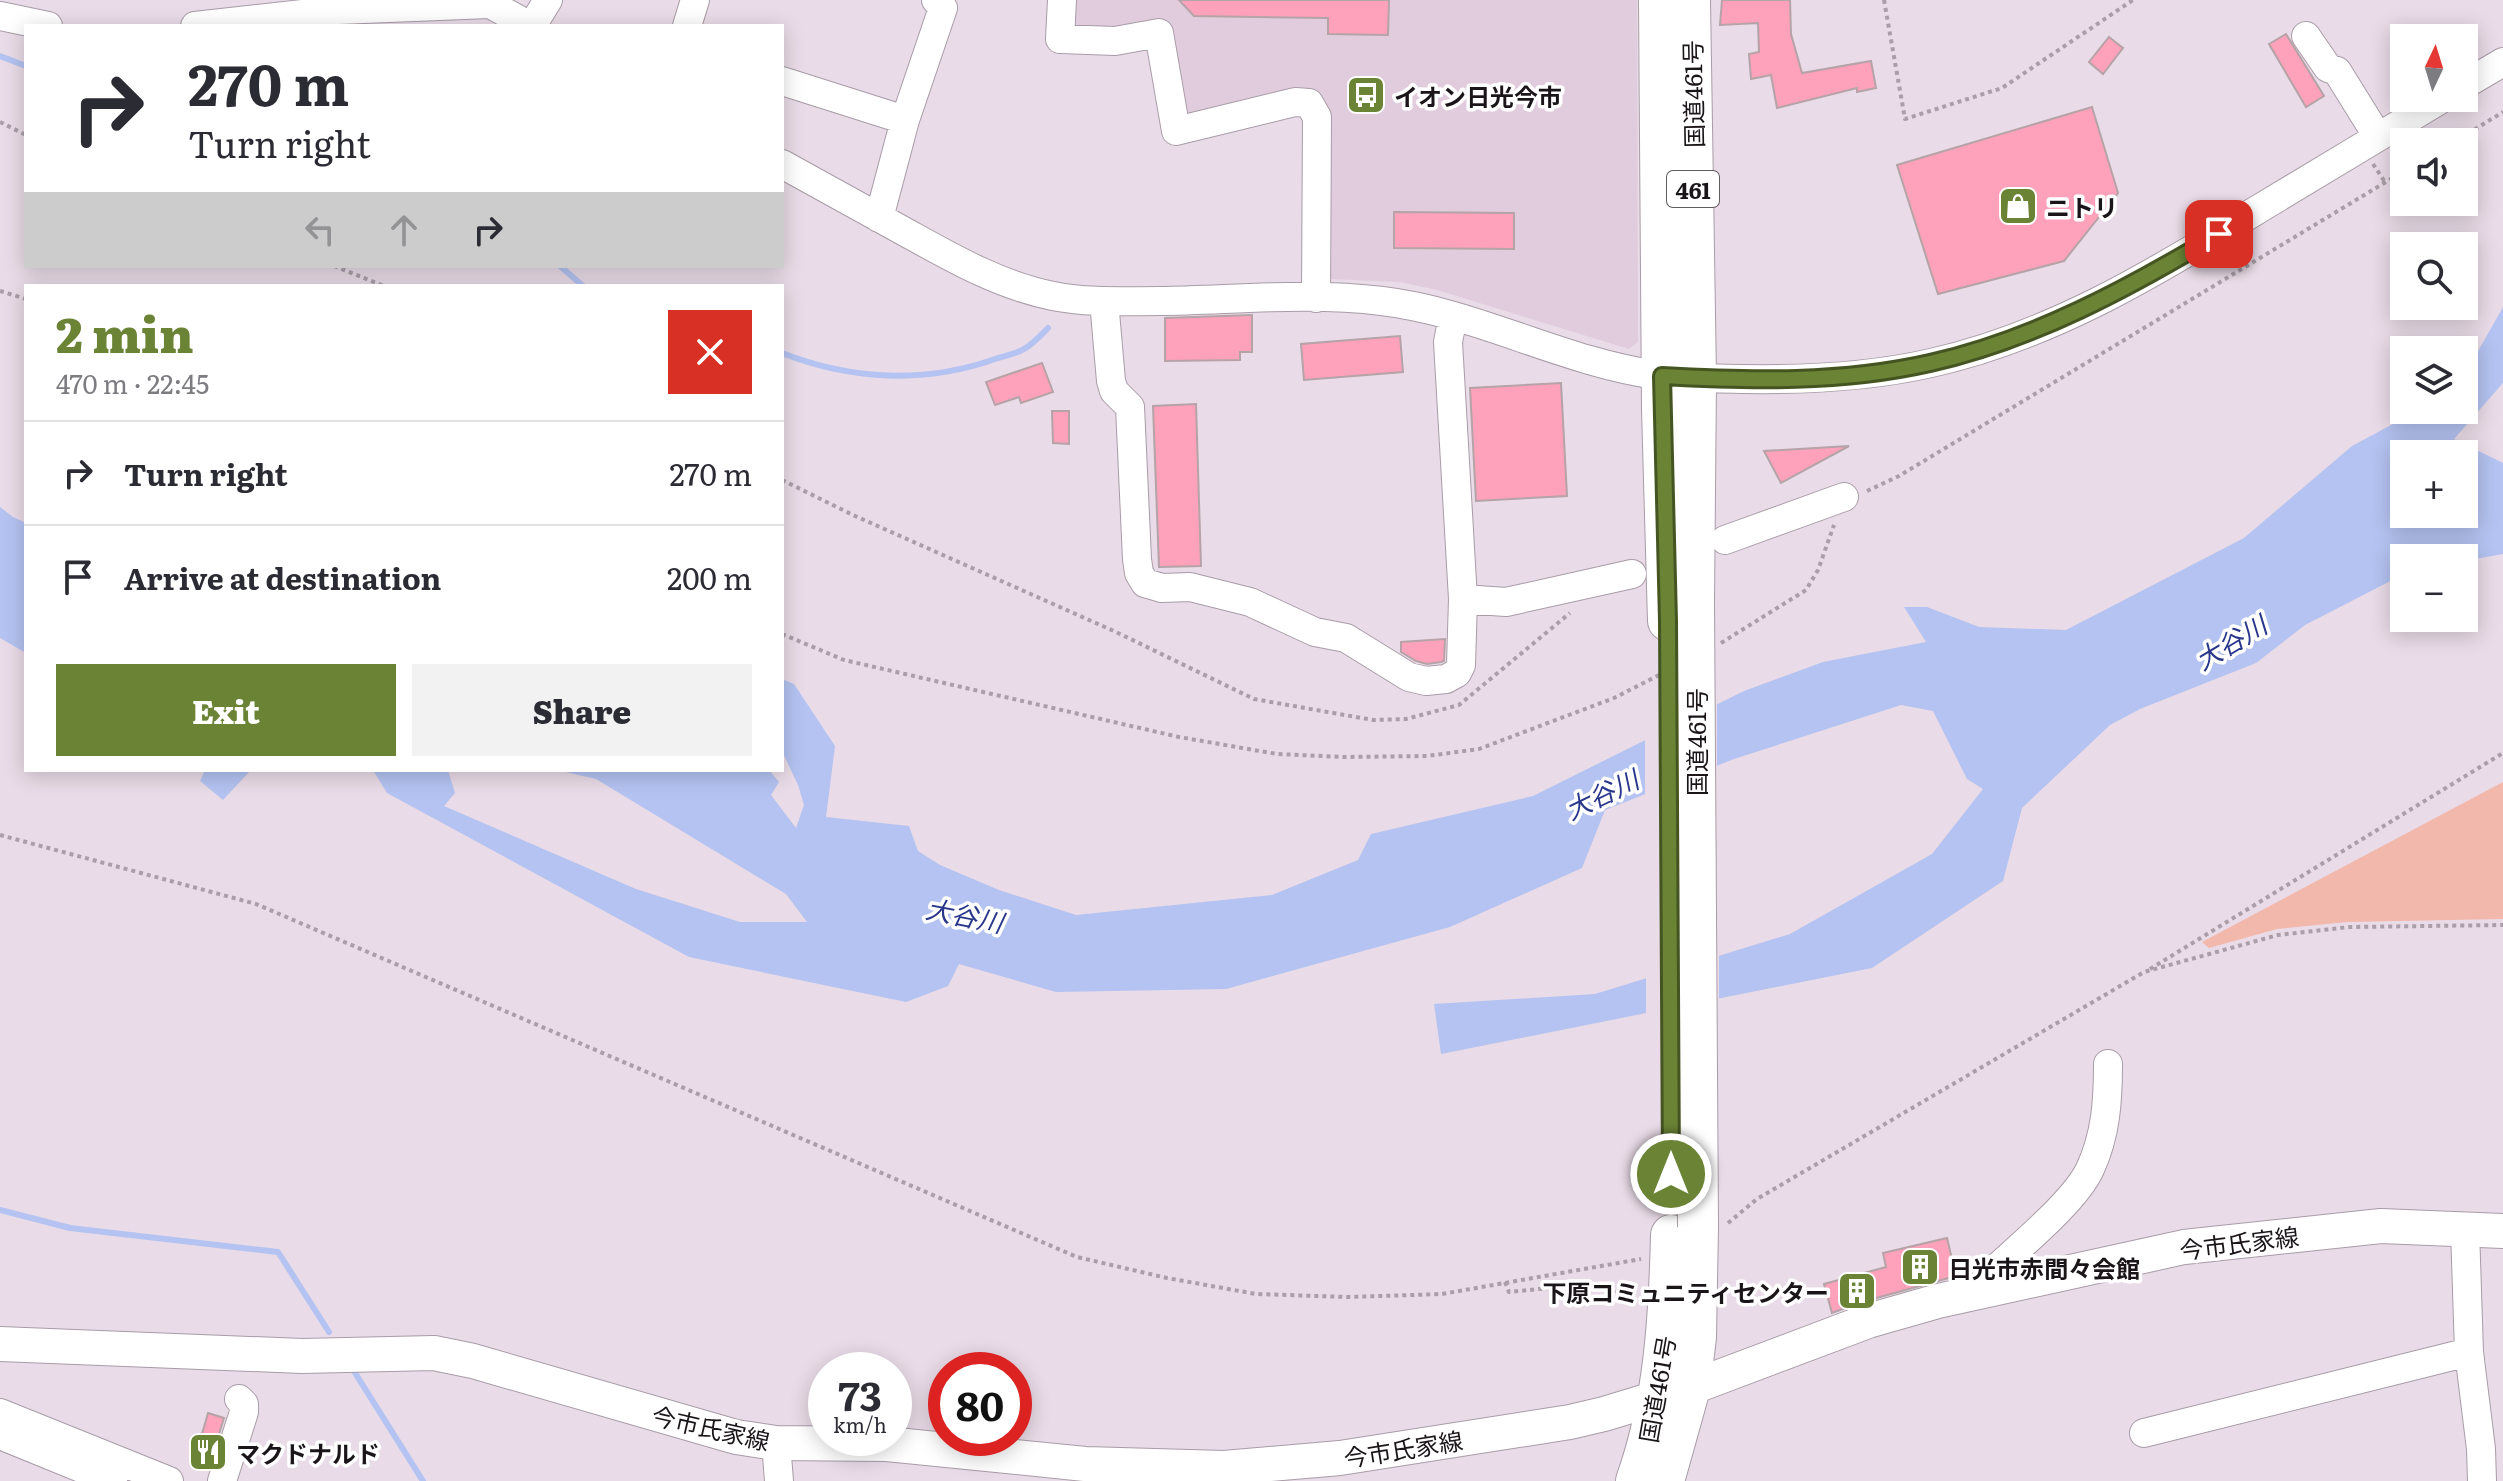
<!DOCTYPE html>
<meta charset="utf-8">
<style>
:root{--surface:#fff;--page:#f2f2f3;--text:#2b2b33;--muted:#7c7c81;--line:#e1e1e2;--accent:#6a8335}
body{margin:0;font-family:Literata,"Noto Sans JP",serif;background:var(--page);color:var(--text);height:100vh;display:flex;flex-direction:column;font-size:30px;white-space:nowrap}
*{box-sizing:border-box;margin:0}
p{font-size:26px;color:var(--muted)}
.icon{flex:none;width:44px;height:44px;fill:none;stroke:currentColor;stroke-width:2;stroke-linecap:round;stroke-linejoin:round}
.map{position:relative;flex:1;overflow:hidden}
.sheet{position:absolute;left:24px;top:284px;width:760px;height:488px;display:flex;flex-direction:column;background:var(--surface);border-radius:0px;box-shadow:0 4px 20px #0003}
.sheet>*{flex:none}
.top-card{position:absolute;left:24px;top:24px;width:760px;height:244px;border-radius:0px;box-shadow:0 4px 20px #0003;background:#fff;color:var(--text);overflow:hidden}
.needle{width:52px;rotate:4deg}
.fabs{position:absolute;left:2390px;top:24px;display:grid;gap:16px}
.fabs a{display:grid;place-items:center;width:88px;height:88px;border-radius:0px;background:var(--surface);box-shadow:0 4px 20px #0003;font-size:40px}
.speed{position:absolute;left:808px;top:1352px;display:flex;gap:16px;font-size:40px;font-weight:700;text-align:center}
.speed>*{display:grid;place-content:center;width:104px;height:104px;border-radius:50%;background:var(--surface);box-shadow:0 4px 20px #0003;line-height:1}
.speed small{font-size:20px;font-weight:400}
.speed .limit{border:12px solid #d22;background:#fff;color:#111}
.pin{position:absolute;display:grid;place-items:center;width:68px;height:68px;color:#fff;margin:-34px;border-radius:16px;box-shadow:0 4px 12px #0006}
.me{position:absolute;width:88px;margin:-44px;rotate:0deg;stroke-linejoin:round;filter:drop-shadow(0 0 6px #0008)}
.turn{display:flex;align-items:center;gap:28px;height:168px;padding:0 32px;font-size:36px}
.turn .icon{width:104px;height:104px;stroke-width:2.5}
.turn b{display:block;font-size:56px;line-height:68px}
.lanes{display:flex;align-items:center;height:76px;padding:0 32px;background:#0003;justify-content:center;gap:40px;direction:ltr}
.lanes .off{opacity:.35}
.round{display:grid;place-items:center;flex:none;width:84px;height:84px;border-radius:0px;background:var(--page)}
.overview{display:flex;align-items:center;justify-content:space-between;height:136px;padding:0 32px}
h1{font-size:48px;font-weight:800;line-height:60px;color:var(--accent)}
.action{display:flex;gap:16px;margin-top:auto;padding:16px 32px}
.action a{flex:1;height:92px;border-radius:0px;background:var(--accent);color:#fff;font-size:32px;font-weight:800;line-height:92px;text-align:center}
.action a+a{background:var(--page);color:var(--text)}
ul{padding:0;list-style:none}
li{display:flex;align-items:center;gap:24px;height:104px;padding:0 32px;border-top:2px solid var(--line)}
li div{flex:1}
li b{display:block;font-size:30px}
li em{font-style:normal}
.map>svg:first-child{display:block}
</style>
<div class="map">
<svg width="2503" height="1481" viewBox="0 0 2503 1481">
<rect width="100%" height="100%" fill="#e9dbe7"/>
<path fill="#e0ccdd" d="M1071 0H1637L1638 342 1629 349 1437 290 1400 282 1328 279 1327 110 1195 123 1183 114 1166 26 1070 29Z"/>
<path fill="#f2b8ab" d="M2503 782V919L2348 922 2277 929 2209 948 2202 942Z"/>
<path fill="#b4c3f1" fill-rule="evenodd" d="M2503 307V383L2454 439 2503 463V554L2464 561V558H2404V574L2305 625 2256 663 2140 709 2110 725 2022 808 2003 881 1872 968 1441 1054 1434 1004 1595 994 1790 934 1932 854 1983 789 1967 779 1933 711 1901 705 1734 759 1605 810 1582 868 1450 927 1226 989 1056 992 959 964 948 986 906 1002 689 957 387 793 373 770H448L455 793 444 806 636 889 740 922H807L786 894 596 779 557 770H769L779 782 771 795 796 828 804 805 798 785 782 751V679L794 684 835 746 826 817 909 826 918 851 940 865 999 890 1076 915 1272 895 1358 860 1371 834 1533 796 1744 691 1823 662 1926 642 1904 607H1927L1979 627 2066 630 2244 538 2352 446 2419 410H2464V376ZM2404 454H2464V514H2404Z
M0 507 13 517 26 523V653L0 638Z
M205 770H251L223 800 200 781Z"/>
<path fill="#e9dbe7" d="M1717 700V770L1645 798V736Z
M1719 952V1002L1646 1017V975Z"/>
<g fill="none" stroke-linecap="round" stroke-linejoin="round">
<path stroke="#b4c3f1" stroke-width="6" d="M0 56 26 66
M560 266 583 286
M782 353C851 380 925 384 995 359 1004 356 1016 354 1024 349 1033 344 1041 335 1048 328
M0 1210 70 1228 278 1252 329 1332
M352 1368 423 1481"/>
</g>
<path fill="#fea2bb" stroke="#b5a3a7" stroke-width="2" d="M1179 0H1389L1388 35 1328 34V18L1194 16Z
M1722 0H1790L1791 34 1802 73 1871 61 1876 88 1857 92V88L1777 108 1771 75 1751 79 1749 54 1759 52 1758 23 1720 25Z
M2286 34 2324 96 2306 107 2269 44Z
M2109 37 2123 48 2103 74 2089 62Z
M2092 107 2118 193 2064 261 1938 294 1897 165Z
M1394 212 1514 213V249L1394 248Z
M1252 315V352H1240V360L1165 361V318Z
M1400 336 1403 372 1304 380 1301 344Z
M1042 363 1053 392 1021 403 1019 397 995 405 986 382Z
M1561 383 1567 496 1476 501 1470 388Z
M1196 404 1201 566 1159 567 1153 406Z
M1052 411H1069V444L1053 443Z
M1849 446 1781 483 1764 451Z
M1445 639 1444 661 1441 662 1427 664 1416 661 1401 652V642Z
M1947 1238 1956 1276 1862 1302 1832 1313 1824 1284 1886 1267 1883 1253Z
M208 1413 224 1418 209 1467 194 1462Z"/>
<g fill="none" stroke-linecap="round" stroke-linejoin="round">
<g stroke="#a99ca7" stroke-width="30">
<path id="minor" d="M483 0 530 26
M1062 0 1060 39 1115 41 1159 33 1176 131 1295 102 1309 103 1317 117 1316 298
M0 16 48 26
M195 26 338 10 490 4
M532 26 548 0
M687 26 695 0
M2306 36 2328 68 2337 71 2378 137
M782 81 905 120
M2464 85 2503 62
M782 164C824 187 865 210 907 233 954 259 999 285 1053 296 1088 303 1124 301 1160 301 1233 300 1309 292 1382 301 1476 312 1563 362 1657 375 1686 379 1716 378 1745 379 1808 380 1870 377 1931 363 2048 337 2152 275 2252 213 2316 175 2379 136 2443 98
M879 218 905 120 943 8 936 0
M1104 301 1111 381 1114 391 1130 407 1137 559 1139 573 1145 583 1162 588 1190 587 1250 602 1315 632 1346 638 1409 677 1426 681 1446 679 1457 673 1461 665 1463 599 1448 342 1453 316
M1725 540 1844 497
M1463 599 1506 602 1632 574
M2465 1229 2469 1352 2481 1449 2482 1481
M1979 1291 1987 1277C2015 1250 2075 1202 2090 1169 2106 1135 2108 1100 2108 1064
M0 1413 169 1481
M2144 1433 2469 1352
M0 1435 113 1481
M776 1443 779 1481
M222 1481 244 1412V1404L239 1399"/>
</g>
<g stroke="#a99ca7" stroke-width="36">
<path id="major" d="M0 1344 302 1356 434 1353 473 1361 736 1437 776 1443 887 1444 1085 1464 1224 1468 1340 1458 1570 1422 1604 1414 1690 1388 1868 1321 1938 1301 2184 1247 2381 1226 2503 1231"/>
</g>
<g stroke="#a99ca7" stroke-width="42">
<path id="highway" d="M1659 0 1662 409 1668 621
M1690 0 1696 378 1694 603
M1636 1481C1664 1403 1669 1318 1671 1235
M1664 1481 1690 1388 1696 1337 1698 1227"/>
</g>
<path stroke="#aa9fa8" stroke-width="4" stroke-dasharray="4 4" stroke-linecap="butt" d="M1884 0 1905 119 2002 88 2133 0
M0 122 26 135
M2454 142 2503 112
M2373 164 2385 182
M334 266 384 286
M0 291 26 299
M782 480 853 515 1116 632 1254 699 1373 720 1406 719 1459 705 1570 613
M1867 491 1899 476 2404 171
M782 634 844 660 1179 737 1277 754 1344 757 1427 756 1479 749 1614 698 1667 671
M1721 643 1806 590 1818 570 1834 525
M0 835 256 904 1077 1257 1167 1278 1256 1294 1348 1297 1442 1294 1641 1259
M2150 969 2503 753
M1728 1223 1757 1199 2144 972 2278 935 2350 927 2503 925
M1505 1282 1509 1292 1599 1283 1609 1285 1617 1292"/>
<use href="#minor" stroke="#fff" stroke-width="28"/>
<use href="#major" stroke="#fff" stroke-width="34"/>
<use href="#highway" stroke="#fff" stroke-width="40"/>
<g stroke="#a99ca7" stroke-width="42" stroke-linecap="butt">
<path id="highway-bridge" d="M1694 603 1698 1227"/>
</g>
<use href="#highway-bridge" stroke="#fff" stroke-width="40"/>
</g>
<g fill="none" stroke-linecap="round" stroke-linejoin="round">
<g stroke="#455522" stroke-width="20">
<path id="route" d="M1671 1174 1668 621 1662 376C1751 381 1842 383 1930 363 2033 340 2129 288 2219 234"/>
</g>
<use href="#route" stroke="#6a8335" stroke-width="14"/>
</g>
<defs>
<g id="bus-square" transform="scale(2)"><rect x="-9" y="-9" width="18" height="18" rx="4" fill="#6a8335" stroke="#fff"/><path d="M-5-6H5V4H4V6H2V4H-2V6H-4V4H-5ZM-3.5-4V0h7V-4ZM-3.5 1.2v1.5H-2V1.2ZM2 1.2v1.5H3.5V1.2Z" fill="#fff"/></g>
<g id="shop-square" transform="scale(2)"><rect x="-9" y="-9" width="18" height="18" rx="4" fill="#6a8335" stroke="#fff"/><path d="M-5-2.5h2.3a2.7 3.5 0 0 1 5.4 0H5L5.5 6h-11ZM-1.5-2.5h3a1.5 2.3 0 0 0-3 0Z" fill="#fff"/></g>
<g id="building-square" transform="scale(2)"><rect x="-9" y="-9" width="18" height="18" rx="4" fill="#6a8335" stroke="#fff"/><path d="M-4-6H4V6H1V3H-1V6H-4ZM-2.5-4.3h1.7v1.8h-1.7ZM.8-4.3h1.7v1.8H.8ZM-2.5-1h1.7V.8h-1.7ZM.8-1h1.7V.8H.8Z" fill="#fff"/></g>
<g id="restaurant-square" transform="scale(2)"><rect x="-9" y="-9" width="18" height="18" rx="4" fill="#6a8335" stroke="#fff"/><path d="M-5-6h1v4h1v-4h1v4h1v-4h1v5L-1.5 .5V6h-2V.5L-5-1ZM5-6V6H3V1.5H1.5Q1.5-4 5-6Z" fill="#fff"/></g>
</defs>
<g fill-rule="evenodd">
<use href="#bus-square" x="1366" y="95"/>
<use href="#shop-square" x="2018" y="206"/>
<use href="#building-square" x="1920" y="1267"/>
<use href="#building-square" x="1857" y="1291"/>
<use href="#restaurant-square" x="208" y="1452"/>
</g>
<g text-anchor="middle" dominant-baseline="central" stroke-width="7" stroke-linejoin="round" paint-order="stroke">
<rect fill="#fff" stroke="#5f5b5e" stroke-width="2" x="1667" y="171" width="52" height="36" rx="6"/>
<g font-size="22" font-weight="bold" fill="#1a1519">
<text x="1693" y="189">461</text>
</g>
<g font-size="24" fill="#1a1519" stroke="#fff">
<text transform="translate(1692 94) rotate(-91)">国道461号</text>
<text transform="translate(1695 742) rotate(-90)">国道461号</text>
<text transform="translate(2239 1242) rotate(-7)">今市氏家線</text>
<text transform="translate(1656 1389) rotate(-80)">国道461号</text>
<text transform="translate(711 1427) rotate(13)">今市氏家線</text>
<text transform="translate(1403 1448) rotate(-9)">今市氏家線</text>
</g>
<g font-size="24" font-weight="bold" fill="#1a1519" stroke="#fff" text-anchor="start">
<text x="1394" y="95">イオン日光今市</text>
<text x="2046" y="206">ニトリ</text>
<text x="1948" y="1267">日光市赤間々会館</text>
<text x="1829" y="1291" text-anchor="end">下原コミュニティセンター</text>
<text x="236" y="1452">マクドナルド</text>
</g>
<g font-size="26" font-style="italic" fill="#28368c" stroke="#fff">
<text transform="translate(2230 641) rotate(-31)">大谷川</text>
<text transform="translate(1601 793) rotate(-26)">大谷川</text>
<text transform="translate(965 914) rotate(11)">大谷川</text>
</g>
</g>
</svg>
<div class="fabs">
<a><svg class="needle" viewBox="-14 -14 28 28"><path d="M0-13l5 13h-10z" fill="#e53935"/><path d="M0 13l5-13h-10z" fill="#7c7c81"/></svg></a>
<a><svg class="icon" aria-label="sound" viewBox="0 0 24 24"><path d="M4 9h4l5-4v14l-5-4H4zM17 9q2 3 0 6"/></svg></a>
<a><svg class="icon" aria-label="search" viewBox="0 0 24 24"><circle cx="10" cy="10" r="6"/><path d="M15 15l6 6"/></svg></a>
<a><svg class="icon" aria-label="layers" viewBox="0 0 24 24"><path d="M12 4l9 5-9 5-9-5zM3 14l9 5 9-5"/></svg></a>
<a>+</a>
<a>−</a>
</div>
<div class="speed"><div>73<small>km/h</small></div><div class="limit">80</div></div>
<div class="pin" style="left:2219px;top:234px;background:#d93025"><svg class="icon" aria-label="arrive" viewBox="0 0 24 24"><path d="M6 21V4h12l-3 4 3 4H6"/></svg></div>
<svg class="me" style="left:1671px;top:1174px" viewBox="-20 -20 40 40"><circle r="17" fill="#6a8335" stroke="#fff" stroke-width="3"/><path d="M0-11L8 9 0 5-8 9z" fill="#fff"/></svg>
<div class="top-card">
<div class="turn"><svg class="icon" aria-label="right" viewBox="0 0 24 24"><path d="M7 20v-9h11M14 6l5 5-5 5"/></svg><div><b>270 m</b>Turn right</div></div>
<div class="lanes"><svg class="icon off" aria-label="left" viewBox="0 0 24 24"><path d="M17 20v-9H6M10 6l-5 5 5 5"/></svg><svg class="icon off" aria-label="ahead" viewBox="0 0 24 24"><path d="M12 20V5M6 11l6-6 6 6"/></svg><svg class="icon" aria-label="right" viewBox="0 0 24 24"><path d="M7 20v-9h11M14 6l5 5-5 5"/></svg></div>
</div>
<section class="sheet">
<div class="overview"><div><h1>2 min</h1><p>470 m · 22:45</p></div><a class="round" style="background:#d93025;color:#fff"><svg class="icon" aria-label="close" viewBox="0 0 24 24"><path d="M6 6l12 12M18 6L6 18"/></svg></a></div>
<ul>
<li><svg class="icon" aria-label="right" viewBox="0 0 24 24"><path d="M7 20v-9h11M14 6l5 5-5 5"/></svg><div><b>Turn right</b></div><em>270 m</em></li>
<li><svg class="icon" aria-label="arrive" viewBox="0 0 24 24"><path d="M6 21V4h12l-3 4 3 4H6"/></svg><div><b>Arrive at destination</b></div><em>200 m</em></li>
</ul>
<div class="action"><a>Exit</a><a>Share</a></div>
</section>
</div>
